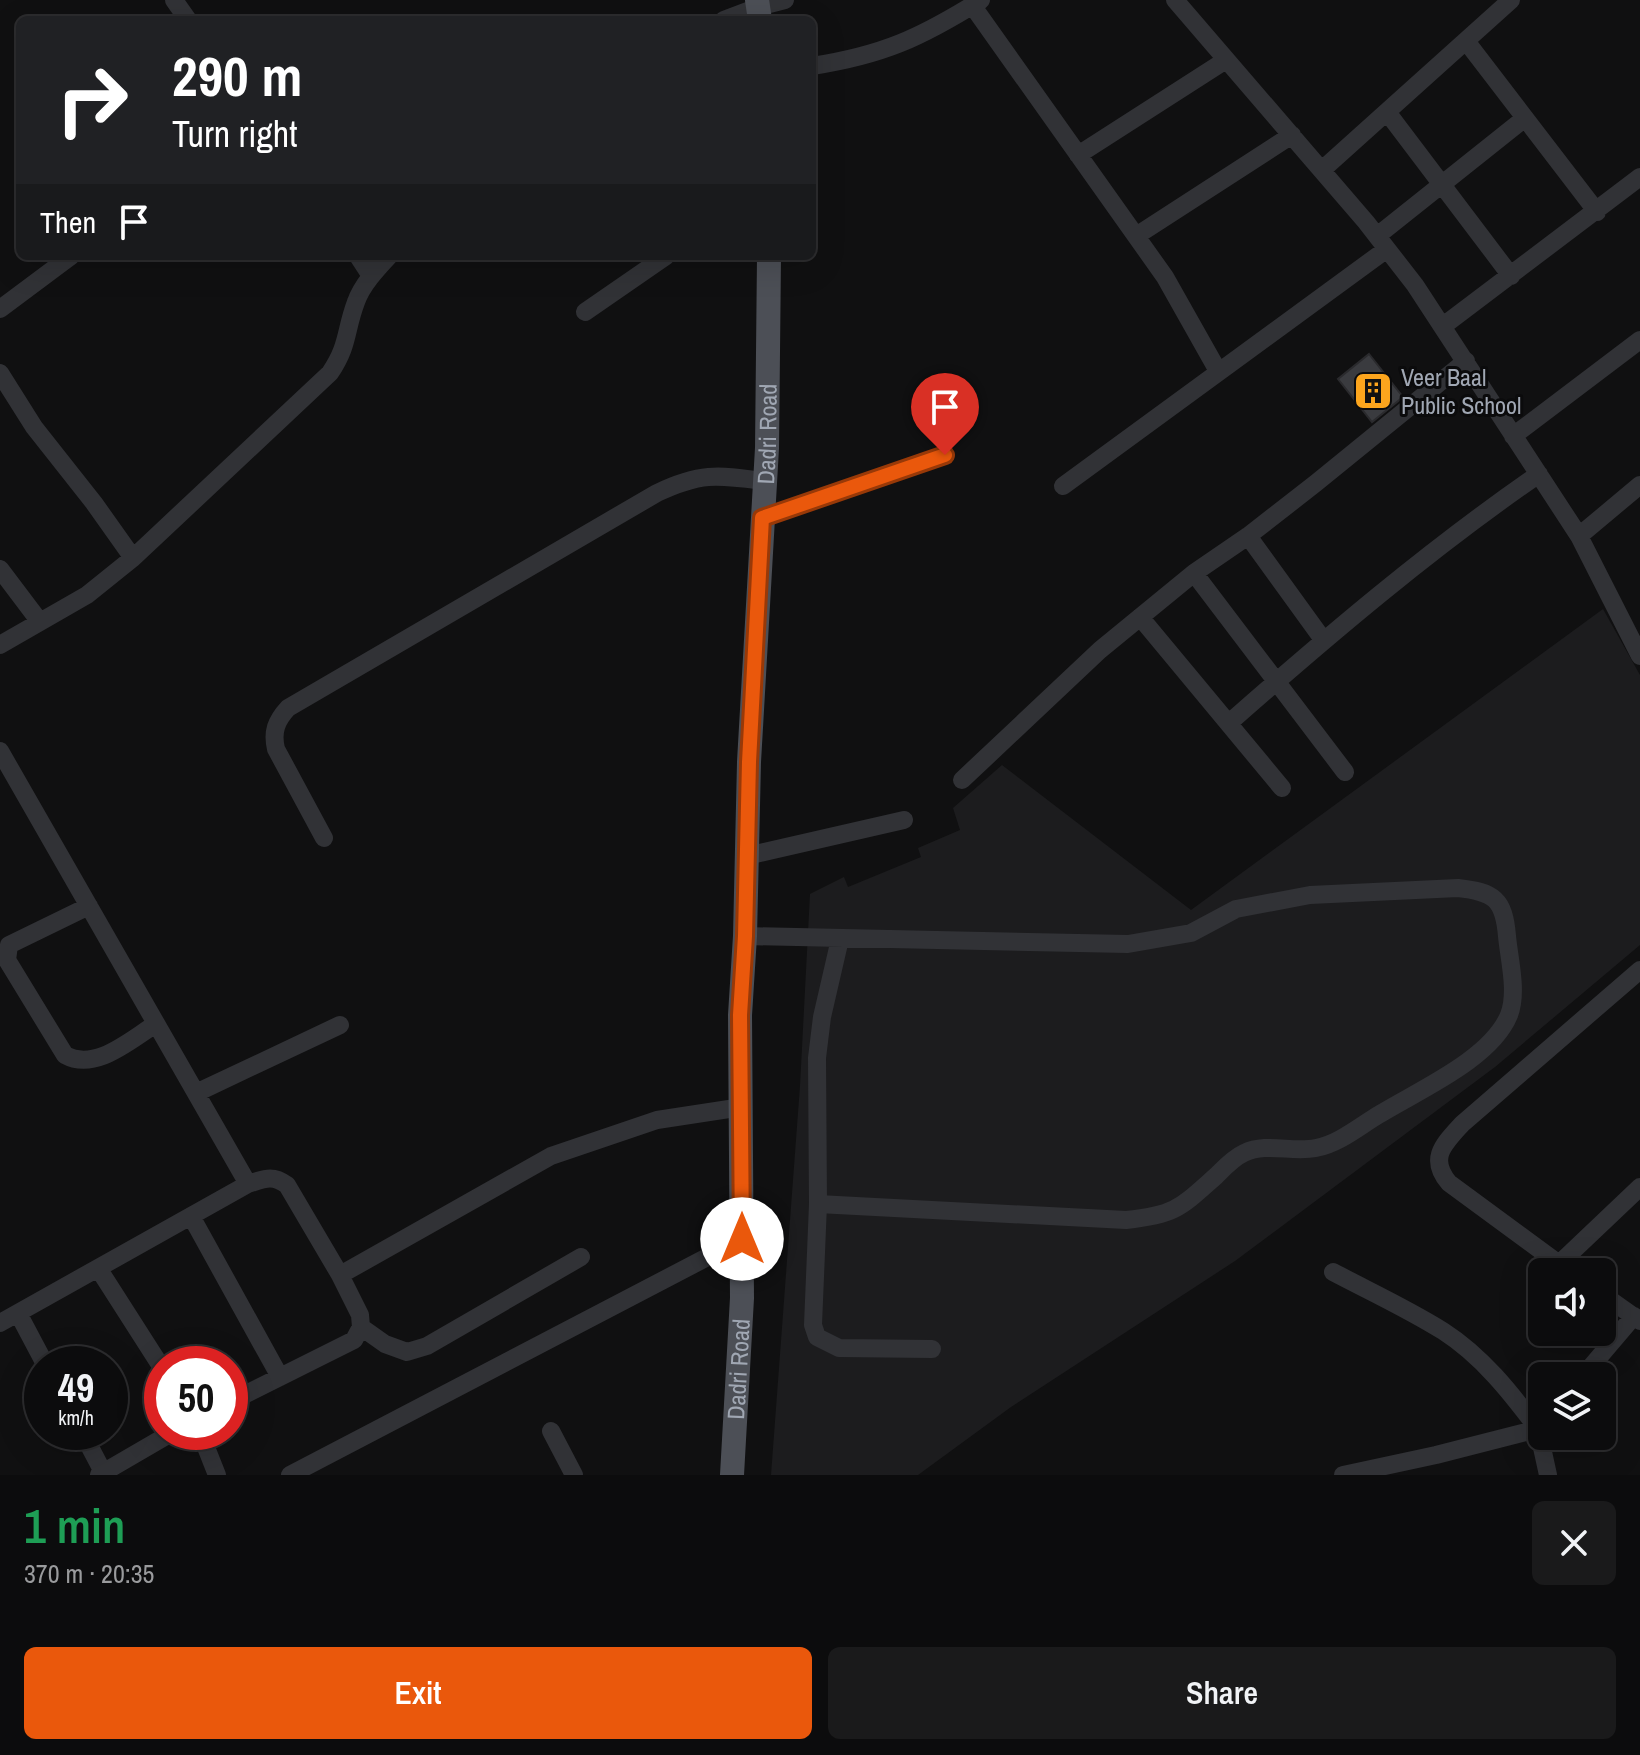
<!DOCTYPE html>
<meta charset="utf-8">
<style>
:root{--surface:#0c0c0d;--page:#1a1a1b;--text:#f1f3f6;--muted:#9a9b9d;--line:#2c2c2e;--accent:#ea580c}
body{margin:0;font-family:"Archivo Narrow",sans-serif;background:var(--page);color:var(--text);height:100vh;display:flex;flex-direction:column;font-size:30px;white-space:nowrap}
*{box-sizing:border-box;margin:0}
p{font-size:26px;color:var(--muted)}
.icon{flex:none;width:44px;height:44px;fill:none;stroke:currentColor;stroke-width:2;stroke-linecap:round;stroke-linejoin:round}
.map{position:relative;height:1475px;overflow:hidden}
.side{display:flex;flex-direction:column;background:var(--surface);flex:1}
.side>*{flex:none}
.hud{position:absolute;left:16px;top:16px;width:800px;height:244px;border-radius:12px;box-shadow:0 8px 32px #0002,0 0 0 2px var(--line);background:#202124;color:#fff;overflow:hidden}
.tools{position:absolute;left:1528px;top:1258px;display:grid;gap:16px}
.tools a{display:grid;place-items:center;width:88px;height:88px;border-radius:12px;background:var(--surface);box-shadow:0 8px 32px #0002,0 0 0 2px var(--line);font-size:40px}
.speed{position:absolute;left:24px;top:1346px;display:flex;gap:16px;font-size:40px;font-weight:700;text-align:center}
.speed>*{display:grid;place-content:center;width:104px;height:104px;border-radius:50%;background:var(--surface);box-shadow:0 8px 32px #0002,0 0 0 2px var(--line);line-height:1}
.speed small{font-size:20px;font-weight:400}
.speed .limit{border:12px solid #d22;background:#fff;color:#111}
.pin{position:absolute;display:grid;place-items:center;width:68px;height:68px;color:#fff;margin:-82px -34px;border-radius:50% 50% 50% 0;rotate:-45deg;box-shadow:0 0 8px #0007}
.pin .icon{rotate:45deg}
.me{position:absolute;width:88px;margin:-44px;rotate:0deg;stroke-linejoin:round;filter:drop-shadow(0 0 6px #0008)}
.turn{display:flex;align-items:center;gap:28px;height:168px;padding:0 24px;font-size:36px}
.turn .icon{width:104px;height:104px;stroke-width:2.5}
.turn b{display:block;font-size:56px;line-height:68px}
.then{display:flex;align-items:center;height:76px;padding:0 24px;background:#0003;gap:16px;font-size:30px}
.round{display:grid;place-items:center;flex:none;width:84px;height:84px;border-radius:12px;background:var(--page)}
.head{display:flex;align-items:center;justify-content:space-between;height:136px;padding:0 24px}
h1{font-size:48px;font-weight:600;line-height:60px;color:#1e9e55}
.primary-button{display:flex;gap:16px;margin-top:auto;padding:16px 24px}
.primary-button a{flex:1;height:92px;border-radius:12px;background:var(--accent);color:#fff;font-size:32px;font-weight:600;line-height:92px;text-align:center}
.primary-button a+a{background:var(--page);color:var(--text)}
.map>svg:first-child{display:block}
</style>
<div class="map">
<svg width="1640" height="1475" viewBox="0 0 1640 1475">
<rect width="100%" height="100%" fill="#101011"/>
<path fill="#1c1c1e" d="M1603 609 1640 675V945L1495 1067 1235 1261 1011 1407 918 1475H771L800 1086 810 894 844 877 848 887 921 857 918 848 960 830 953 808 1002 765 1191 910Z"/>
<path fill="#3a3b3f" stroke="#2a2a2d" stroke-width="2" d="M1369 354 1403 397 1372 422 1338 379Z"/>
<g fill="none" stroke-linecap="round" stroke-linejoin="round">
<path stroke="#313236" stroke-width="18" d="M174 0 188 20
M1175 0 1366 222 1415 285 1579 536 1640 656
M972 5 1165 277 1218 371
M724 20 758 7 785 0
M1466 41 1597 212
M812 66C883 55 920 38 981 0
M1387 112 1511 276
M1078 155 1226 60
M1322 170 1511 0
M1136 236 1292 135
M1377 236 1525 118
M358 256 371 276
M0 309 71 256
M585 312 666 256
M1443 326 1640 177
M0 373 34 427 94 503 133 558
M1513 436 1640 340
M1063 486 1387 249
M762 518 945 455
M1248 536 1324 641
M1579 536 1640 485
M0 569 40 622
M1194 573 1345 772
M1140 617 1282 788
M0 645 87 595 133 558 330 373C349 345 345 331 356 302 362 285 376 270 389 256
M1229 723C1328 636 1430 549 1539 474
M0 751 248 1184
M962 780 1100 650 1194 573 1248 536 1316 483 1466 361
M324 838 276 749C272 732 276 721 288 708L657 493C701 472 718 475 764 481
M747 856 904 820
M89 906 9 945 7 960 65 1055C96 1072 131 1039 156 1024
M745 936 1128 944 1191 933 1236 909 1310 895 1458 888C1494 892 1504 899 1507 936 1509 959 1518 992 1509 1015 1491 1059 1419 1090 1380 1114 1361 1125 1339 1144 1316 1148 1292 1153 1267 1142 1244 1153 1233 1158 1224 1168 1216 1176 1180 1208 1175 1215 1126 1220L818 1204
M840 939 822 1017 817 1058 818 1204 813 1325 817 1337 839 1348 932 1349
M196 1093 340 1025
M191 1216 280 1377
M1559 1264 1640 1187
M98 1268 162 1368
M1333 1272C1369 1291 1408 1309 1443 1331 1482 1356 1511 1393 1538 1429L1436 1455 1343 1475
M1570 1272 1449 1183C1428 1158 1444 1144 1462 1124L1640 970
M340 1275 551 1156 657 1120 742 1107
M1602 1294 1640 1321
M18 1313 45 1364
M0 1323 248 1184C264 1179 272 1174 287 1185L340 1275 360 1315 361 1327 354 1340 230 1402
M361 1327 385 1344 407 1352 427 1346 581 1257
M1583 1376 1634 1316
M1542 1425 1538 1429 1548 1475
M551 1431 574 1475
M82 1432 103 1472
M200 1432 217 1475
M99 1475 173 1432
M290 1475 742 1239"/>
<g stroke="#4c4f56" stroke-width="24">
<path d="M757 0 760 20"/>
<path id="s1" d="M732 1475 742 1298 740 1015 745 936 749 762 767 448 769 256"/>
</g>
</g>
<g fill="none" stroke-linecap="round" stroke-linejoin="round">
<g stroke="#983908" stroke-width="20">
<path id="route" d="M742 1239 740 1015 745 936 749 762 762 518 945 455"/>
</g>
<use href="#route" stroke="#ea580c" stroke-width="14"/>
</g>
<defs>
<g id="building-square" transform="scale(2)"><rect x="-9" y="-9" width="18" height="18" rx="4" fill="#fca51d" stroke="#0b0b0c"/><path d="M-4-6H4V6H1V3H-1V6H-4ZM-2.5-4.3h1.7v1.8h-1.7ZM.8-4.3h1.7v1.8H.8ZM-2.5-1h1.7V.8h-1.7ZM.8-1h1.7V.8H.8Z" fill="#111"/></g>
</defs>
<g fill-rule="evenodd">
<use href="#building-square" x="1373" y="391"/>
</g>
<g text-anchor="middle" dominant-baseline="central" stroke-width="6" stroke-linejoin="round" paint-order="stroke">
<g font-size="24" fill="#a0a7b3" stroke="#0b0b0c" text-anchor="start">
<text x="1401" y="377">Veer Baal<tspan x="1401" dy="28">Public School</tspan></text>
</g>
<g font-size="24" fill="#a0a7b3" stroke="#0b0b0c">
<text stroke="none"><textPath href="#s1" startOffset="1042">Dadri Road</textPath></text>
<text stroke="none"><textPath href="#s1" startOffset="106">Dadri Road</textPath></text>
</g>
</g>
</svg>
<div class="tools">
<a><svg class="icon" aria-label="sound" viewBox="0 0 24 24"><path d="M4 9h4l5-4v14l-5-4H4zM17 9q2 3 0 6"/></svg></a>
<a><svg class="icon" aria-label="layers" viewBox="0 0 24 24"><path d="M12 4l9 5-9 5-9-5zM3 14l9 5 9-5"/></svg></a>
</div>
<div class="speed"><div>49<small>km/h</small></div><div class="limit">50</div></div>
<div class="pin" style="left:945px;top:455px;background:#d93025"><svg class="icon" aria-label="arrive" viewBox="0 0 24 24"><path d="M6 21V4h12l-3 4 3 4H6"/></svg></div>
<svg class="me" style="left:742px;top:1239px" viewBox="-20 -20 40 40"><circle r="19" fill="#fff"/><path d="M0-13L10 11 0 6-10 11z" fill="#ea580c"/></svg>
<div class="hud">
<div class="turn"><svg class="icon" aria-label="right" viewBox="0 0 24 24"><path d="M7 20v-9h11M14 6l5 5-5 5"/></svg><div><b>290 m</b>Turn right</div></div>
<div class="then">Then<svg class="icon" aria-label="arrive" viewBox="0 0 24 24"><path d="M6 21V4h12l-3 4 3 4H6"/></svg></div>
</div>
</div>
<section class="side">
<div class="head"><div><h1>1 min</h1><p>370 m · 20:35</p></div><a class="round"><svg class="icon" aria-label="close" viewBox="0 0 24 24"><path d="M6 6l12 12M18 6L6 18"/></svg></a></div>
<div class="primary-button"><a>Exit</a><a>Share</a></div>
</section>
